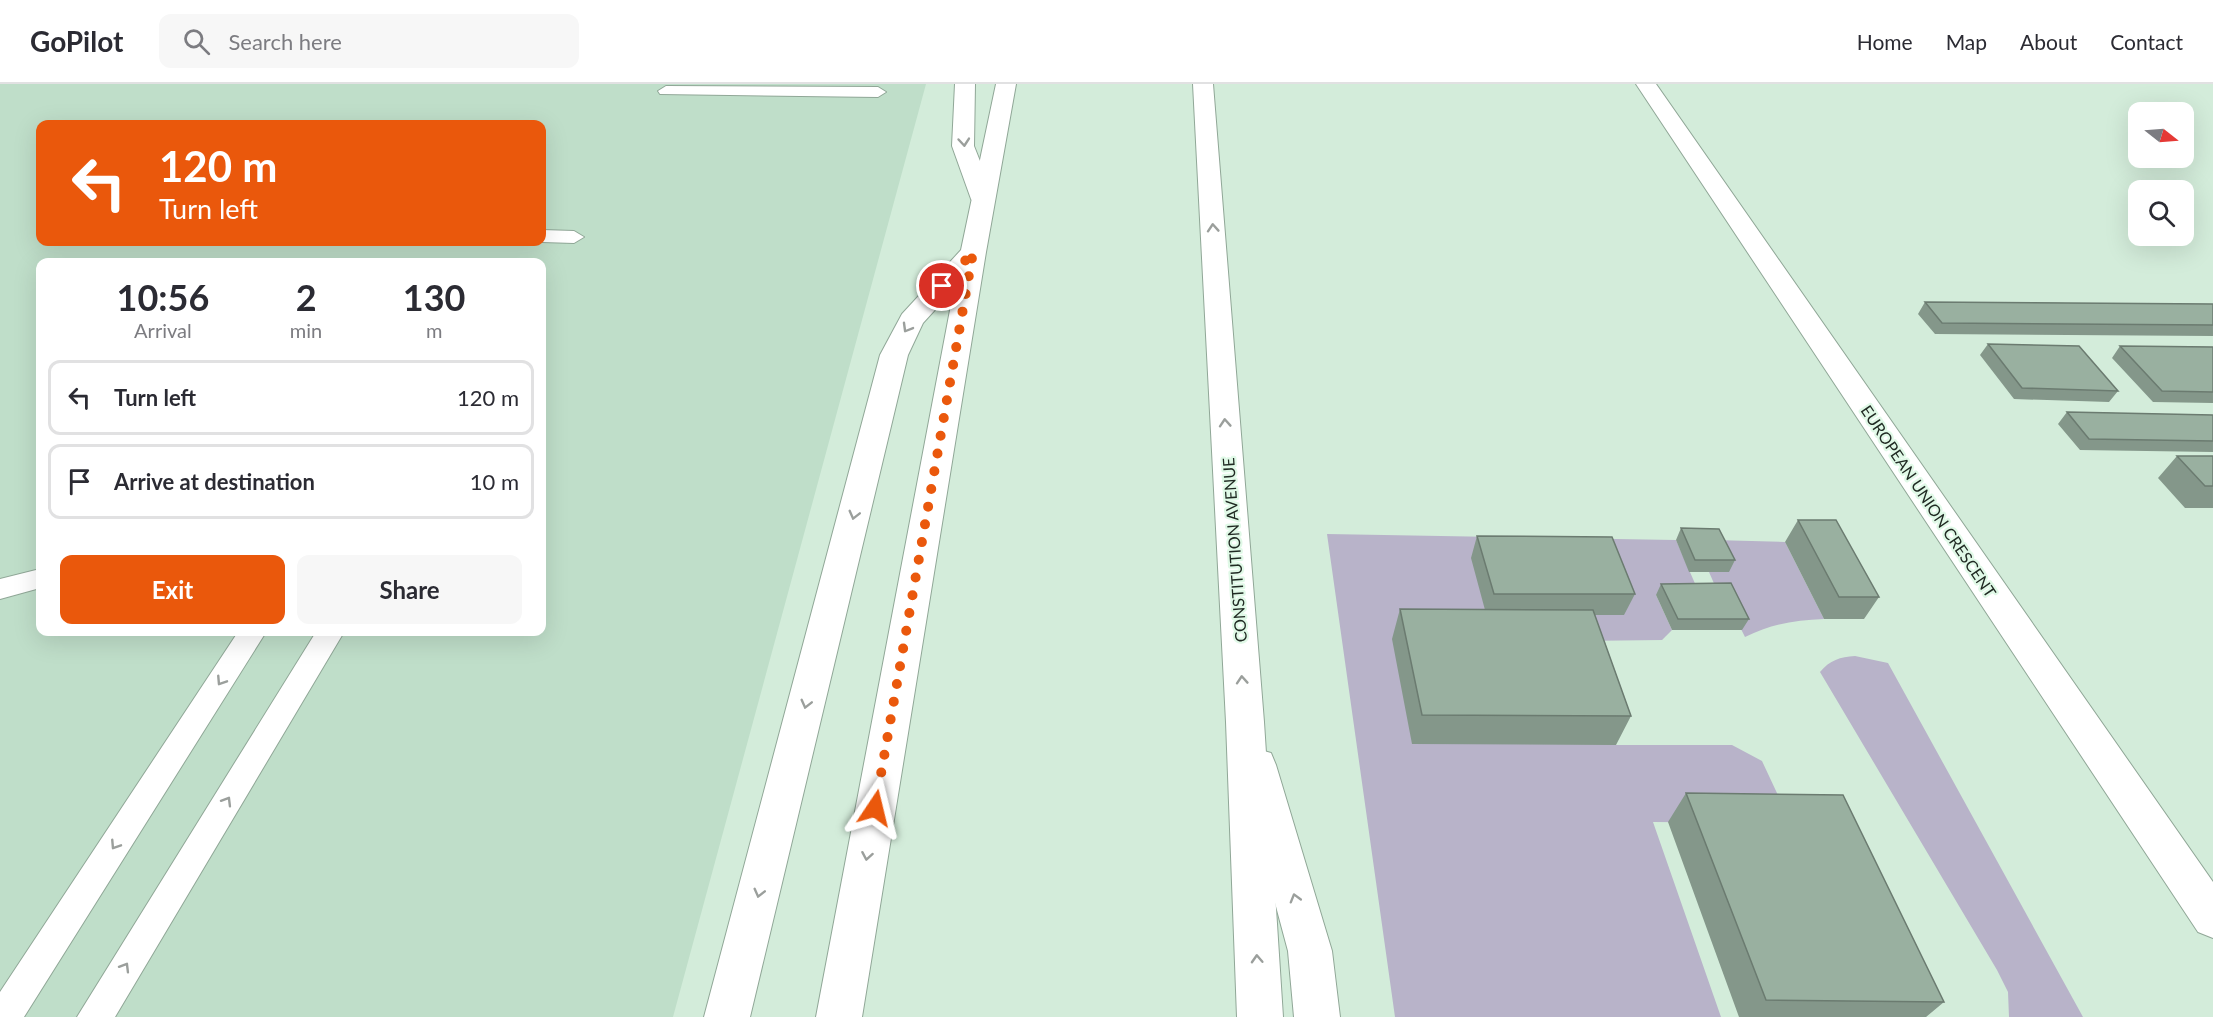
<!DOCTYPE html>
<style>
:root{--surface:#fff;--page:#f7f7f7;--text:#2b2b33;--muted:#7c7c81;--line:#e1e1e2;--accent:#ea580c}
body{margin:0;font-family:Lato,sans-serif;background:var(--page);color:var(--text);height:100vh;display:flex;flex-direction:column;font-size:22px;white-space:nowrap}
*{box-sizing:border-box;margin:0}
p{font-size:20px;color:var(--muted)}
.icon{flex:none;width:33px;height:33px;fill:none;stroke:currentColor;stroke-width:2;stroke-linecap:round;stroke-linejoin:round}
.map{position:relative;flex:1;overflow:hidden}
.sheet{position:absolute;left:36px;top:174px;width:510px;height:378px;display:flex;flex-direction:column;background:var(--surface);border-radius:12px;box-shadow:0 6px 24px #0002}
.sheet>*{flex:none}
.guide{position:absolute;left:36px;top:36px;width:510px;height:126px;border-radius:12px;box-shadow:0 6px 24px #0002;background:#ea580c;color:#fff;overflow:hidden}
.needle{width:39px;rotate:107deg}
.controls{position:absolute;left:2128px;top:18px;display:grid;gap:12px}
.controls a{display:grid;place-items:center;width:66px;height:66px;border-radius:12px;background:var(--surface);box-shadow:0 6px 24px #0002;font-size:30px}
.pin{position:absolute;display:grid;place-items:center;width:51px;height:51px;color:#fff;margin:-26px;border:3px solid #fff;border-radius:50%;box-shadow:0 2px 6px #0007}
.me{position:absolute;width:66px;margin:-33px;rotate:10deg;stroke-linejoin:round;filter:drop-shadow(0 0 4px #0008)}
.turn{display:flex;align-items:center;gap:21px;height:126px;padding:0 24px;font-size:27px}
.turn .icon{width:78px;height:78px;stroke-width:2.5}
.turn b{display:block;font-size:42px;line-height:51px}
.eta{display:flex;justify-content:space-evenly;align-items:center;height:102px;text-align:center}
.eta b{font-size:36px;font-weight:700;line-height:42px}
.button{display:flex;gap:12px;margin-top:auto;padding:12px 24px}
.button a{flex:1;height:69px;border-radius:12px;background:var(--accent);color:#fff;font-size:24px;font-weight:700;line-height:69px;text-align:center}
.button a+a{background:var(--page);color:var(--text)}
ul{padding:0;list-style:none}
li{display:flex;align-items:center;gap:18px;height:75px;margin:0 12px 9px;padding:0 12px;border:3px solid var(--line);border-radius:12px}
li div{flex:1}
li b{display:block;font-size:22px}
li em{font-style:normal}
header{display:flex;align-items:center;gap:36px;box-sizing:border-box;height:84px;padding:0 30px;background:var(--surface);border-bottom:2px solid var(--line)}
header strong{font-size:28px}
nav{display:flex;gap:33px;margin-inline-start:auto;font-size:21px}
.search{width:420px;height:54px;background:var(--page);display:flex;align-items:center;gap:15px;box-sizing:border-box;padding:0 21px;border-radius:12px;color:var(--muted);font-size:22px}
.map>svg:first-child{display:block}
</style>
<header>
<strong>GoPilot</strong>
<div class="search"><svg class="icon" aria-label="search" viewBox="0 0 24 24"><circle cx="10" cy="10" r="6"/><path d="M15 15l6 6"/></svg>Search here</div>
<nav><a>Home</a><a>Map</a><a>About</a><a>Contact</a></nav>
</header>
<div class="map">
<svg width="2213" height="933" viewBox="0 0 2213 933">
<rect width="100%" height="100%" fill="#d3ecda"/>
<path fill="#bfdec9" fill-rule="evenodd" d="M0 0H926L673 933H0ZM40 40H542V158H40ZM40 178H542V548H40Z"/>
<path fill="#b8b3c9" d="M1327 450 1676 456 1700 511H1656L1672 546 1662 556 1579 557 1616 661H1732L1762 677 1791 739 1653 738 1721 933H1395Z
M1713 456 1785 458 1824 535C1795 536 1771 540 1745 553L1724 511H1719L1709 488H1728Z
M1855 572 1888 579 2083 933H2009L2008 908 1997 886 1820 588C1830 576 1840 573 1855 572Z"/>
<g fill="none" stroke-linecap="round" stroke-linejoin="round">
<g stroke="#90a797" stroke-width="2">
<path id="lane" d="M666 2 878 3 886 8 878 13 660 10 658 7Z
M542 146 574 147 584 153 574 159 542 158Z
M40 485V504L0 515V495Z
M238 548H266L24 933H0V908Z
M316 548H344L115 933H77Z"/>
</g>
<g stroke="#90a797" stroke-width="2">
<path id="street" d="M1636 0H1656L2213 798V854L2198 848Z
M1257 665 1271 669 1276 681 1332 867 1340 933H1294L1288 867 1238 681 1243 669Z"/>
</g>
<g stroke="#90a797" stroke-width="2">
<path id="primary" d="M996 0H1016L986 168 862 933H816L954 205 923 239 908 271 750 933H704L880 271 902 230 961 166Z
M1193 0H1213L1264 638 1283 933H1237L1226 638Z"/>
</g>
<g stroke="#90a797" stroke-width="2">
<path id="highway" d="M955 0H975L974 62 995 115 991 120H975L971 115 952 62Z"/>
</g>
<use href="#lane" fill="#fff" fill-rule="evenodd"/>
<use href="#street" fill="#fff" fill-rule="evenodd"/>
<use href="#primary" fill="#fff" fill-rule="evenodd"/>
<use href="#highway" fill="#fff" fill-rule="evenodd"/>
</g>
<path fill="#84978a" d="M1925 218 2213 220V252L1935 250 1918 230Z
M1988 260 2118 307 2109 318 2014 315 1980 271Z
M2120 262 2213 263V319L2153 318 2112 274Z
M2067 328 2213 331V368L2080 366 2058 340Z
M2177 372H2213V424H2185L2158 394Z
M1798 436 1879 513 1864 535H1824L1785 458Z
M1681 444 1735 476 1729 488H1689L1676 456Z
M1477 452 1635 510 1624 531H1595L1631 632 1616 661 1412 660 1392 555 1400 525 1485 526 1471 474Z
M1661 500 1749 535 1742 546H1672L1656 511Z
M1686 709 1944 918 1926 933H1739L1668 738Z"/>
<path fill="#99b0a0" stroke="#6b7b70" stroke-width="1.5" d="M1925 218 2213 220V241L1942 239Z
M1988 260 2079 262 2118 307 2022 304Z
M2120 262 2213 263V308L2162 307Z
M2067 328 2213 331V357L2089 355Z
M2177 372H2213V402H2205Z
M1798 436H1836L1879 513H1839Z
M1681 444 1719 445 1735 476H1695Z
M1477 452 1612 453 1635 510H1494Z
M1731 499 1749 535H1678L1661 500Z
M1400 525 1593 526 1631 632 1422 631Z
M1686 709 1843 711 1944 918 1766 916Z"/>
<defs><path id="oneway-chevron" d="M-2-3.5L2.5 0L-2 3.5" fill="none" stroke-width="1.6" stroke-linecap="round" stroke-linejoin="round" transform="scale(1.5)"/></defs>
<g stroke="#9b9f9c">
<use href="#oneway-chevron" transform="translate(964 58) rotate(85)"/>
<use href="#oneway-chevron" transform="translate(1213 144) rotate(-94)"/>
<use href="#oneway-chevron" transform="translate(907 244) rotate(120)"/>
<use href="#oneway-chevron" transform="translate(1225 339) rotate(-94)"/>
<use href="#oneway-chevron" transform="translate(854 431) rotate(104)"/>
<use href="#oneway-chevron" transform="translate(1242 596) rotate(-94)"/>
<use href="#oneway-chevron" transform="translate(221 597) rotate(123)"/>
<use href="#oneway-chevron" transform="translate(806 620) rotate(104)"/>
<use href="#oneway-chevron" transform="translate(227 717) rotate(-59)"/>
<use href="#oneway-chevron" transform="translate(115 761) rotate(123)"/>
<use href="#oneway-chevron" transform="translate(867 772) rotate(100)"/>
<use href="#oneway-chevron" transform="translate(759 809) rotate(104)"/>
<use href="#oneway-chevron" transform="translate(1295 814) rotate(-106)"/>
<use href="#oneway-chevron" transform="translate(1257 875) rotate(-93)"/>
<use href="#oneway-chevron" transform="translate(125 883) rotate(-59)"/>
</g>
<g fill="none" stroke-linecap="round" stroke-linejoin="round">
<path stroke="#ea580c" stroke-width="10" stroke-dasharray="0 18" d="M875 724 973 168 942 202"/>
</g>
<g text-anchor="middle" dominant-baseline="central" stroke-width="4.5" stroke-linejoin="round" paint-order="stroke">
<g font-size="16" fill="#202a23" stroke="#e0f9e7">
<text transform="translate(1929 417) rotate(56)">EUROPEAN UNION CRESCENT</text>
<text transform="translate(1234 466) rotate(-94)">CONSTITUTION AVENUE</text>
</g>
</g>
</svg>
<div class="controls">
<a><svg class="needle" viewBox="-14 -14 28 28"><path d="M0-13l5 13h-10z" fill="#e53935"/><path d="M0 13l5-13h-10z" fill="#7c7c81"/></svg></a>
<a><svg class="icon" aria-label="search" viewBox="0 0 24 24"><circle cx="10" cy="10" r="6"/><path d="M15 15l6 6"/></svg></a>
</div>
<div class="pin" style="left:942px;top:202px;background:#d93025"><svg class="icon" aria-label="arrive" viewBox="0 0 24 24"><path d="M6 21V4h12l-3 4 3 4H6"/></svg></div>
<svg class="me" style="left:875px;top:724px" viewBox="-20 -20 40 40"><path d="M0-17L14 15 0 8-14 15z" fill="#ea580c" stroke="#fff" stroke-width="4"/></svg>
<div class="guide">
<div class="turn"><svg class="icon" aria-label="left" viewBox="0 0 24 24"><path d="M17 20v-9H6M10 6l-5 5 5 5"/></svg><div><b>120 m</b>Turn left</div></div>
</div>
<section class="sheet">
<div class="eta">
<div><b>10:56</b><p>Arrival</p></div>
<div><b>2</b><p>min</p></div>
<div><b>130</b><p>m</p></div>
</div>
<ul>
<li><svg class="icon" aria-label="left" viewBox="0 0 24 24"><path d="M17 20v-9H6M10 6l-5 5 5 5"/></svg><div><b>Turn left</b></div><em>120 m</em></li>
<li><svg class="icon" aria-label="arrive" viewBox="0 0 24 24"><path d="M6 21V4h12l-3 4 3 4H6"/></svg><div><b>Arrive at destination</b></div><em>10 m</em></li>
</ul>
<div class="button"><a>Exit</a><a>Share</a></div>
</section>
</div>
